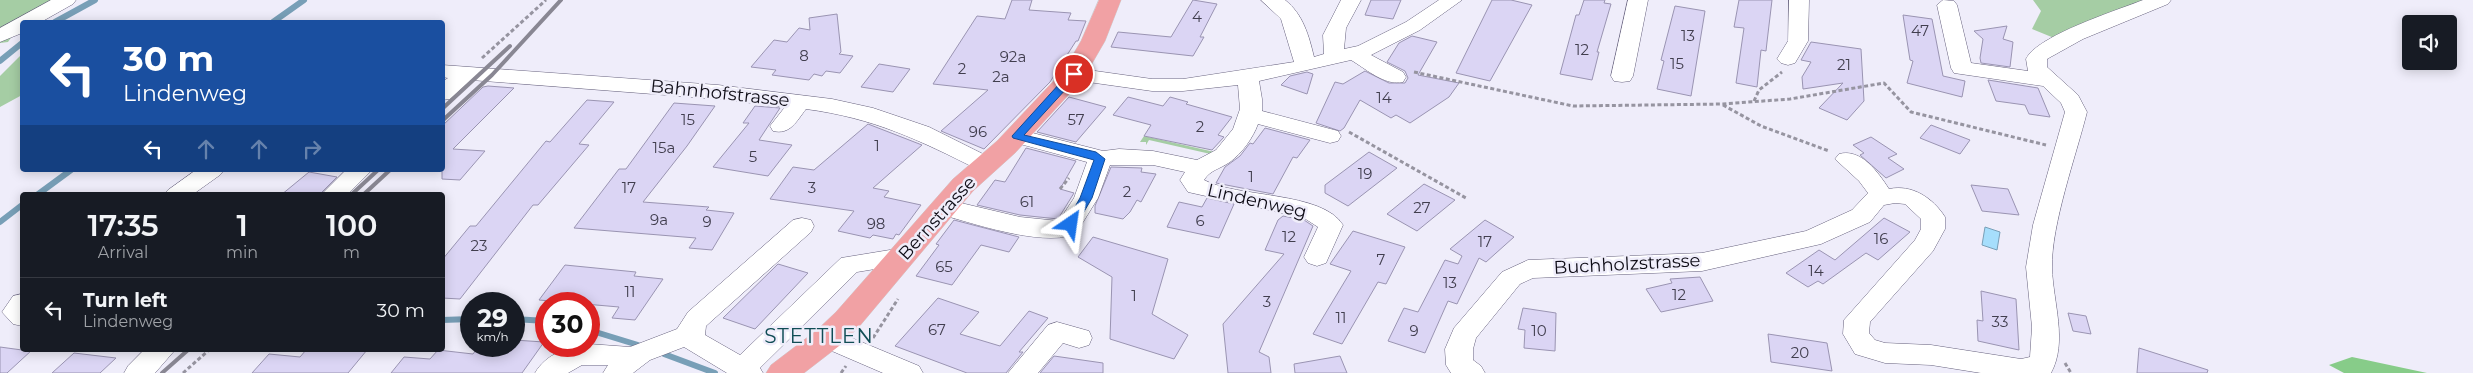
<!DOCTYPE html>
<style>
:root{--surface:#171b24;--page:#242831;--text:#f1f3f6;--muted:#9ea1a6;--line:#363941}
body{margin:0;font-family:Montserrat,sans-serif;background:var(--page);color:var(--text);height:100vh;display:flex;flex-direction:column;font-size:19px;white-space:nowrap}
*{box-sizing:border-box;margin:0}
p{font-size:16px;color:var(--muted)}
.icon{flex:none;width:28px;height:28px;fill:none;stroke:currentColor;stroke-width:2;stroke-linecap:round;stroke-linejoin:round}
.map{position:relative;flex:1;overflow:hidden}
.details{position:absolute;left:20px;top:192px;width:425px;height:160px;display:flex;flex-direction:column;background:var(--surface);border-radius:5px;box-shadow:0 2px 12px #0003}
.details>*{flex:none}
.banner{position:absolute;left:20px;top:20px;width:425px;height:152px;border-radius:5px;box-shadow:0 2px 12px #0003;background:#1a4fa0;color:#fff;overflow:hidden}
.buttons{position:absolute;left:2402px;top:15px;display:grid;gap:10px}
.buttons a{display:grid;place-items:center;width:55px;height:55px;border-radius:5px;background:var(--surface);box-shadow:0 2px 12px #0003;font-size:25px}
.speed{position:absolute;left:460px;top:292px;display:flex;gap:10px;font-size:25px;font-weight:700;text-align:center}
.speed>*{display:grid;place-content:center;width:65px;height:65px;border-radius:50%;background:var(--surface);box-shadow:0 2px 12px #0003;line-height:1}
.speed small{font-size:12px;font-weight:400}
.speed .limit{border:8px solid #d22;background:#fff;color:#111}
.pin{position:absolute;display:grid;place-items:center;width:42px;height:42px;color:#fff;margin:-21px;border:2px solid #fff;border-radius:50%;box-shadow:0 1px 5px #0007}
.me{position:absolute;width:55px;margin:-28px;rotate:32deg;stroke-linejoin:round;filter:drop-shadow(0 0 4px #0008)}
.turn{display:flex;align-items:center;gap:18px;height:105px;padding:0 20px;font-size:22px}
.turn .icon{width:65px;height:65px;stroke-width:2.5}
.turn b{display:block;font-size:35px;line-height:42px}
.lanes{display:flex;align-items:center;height:48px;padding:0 20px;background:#0003;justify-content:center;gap:25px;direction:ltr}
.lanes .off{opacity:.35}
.eta{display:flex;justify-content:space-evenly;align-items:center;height:85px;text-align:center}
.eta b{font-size:30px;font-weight:600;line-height:35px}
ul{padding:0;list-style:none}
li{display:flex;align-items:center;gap:15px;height:65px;padding:0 20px;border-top:1px solid var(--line)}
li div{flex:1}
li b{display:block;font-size:19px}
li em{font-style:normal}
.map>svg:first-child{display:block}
</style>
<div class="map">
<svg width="2473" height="373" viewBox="0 0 2473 373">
<rect width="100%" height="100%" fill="#efedfa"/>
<path fill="#a5cda4" d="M0 0H66L27 22H22L8 42 0 43Z
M2033 0H2155L2059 40 2032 29 2041 11Z
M22 54V95L0 107V76Z
M1144 136 1219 153 1215 155 1149 140 1146 145V142H1140Z"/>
<path fill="#87cc89" d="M2352 357 2427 373H2344L2329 365Z"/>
<path fill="#a6defc" stroke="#789fb7" d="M1985 227 2000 232 1997 250 1982 245Z"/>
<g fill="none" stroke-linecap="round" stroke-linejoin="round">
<path stroke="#789fb7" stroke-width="6" d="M55 22 95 0
M273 22 304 0
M0 61 22 43
M37 195 71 170
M0 222 22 205
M514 319 546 321
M442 320 471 319
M589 330 638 345
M664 354 715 373"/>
</g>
<path fill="#dbd5f4" stroke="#9a94b2" d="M1012 0H1032L1029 10 1071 13 1068 20 1086 21 1078 41H1076L1050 82 984 149 941 131 988 90 933 84 977 16 1005 19Z
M1193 0 1217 4 1200 37H1204L1193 56 1111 47 1118 32 1171 37Z
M1371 0H1401L1393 19 1365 15Z
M1492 0H1511L1532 5 1490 81 1456 73Z
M1584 0H1605L1604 3 1611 4 1597 52H1599L1592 80 1560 74 1576 15H1579Z
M1739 0H1772L1767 42 1766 51 1761 50 1757 87 1736 83 1744 28 1734 27Z
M1675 6 1705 11 1691 96 1657 89 1664 61 1661 60Z
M837 14 841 52 839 54 853 56 840 73 826 71 822 76 814 74 809 80 772 75 776 70 751 67 774 40 787 42 799 28 810 30 809 18Z
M1903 15 1932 19 1943 76 1965 81 1962 97 1907 83 1913 61 1910 60Z
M2007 26 2003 39 2013 42 2010 67 1981 63 1980 58 1983 39 1974 31Z
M1412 36 1437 42 1418 75 1459 83 1449 97 1410 123 1396 115 1391 118 1360 100 1344 128 1340 131 1316 123 1335 82 1343 84 1365 71 1389 83H1405L1408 78 1405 71 1387 62 1399 43Z
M1811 42 1861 49 1864 101 1847 120 1819 108 1843 83 1803 89 1802 77 1811 62 1801 60Z
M879 64 910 69 893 92 861 87Z
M1307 72 1313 74 1307 94 1281 85 1290 76Z
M1988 80 2038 88 2050 117 2029 114 2025 105 1996 101Z
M488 86 514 88 453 149 485 151 460 180 442 179V126L483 87Z
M1069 97 1106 107 1076 142 1037 132Z
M1128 97 1163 106 1170 97 1188 102 1186 104 1232 117 1218 135 1224 137 1212 150 1144 136 1151 125 1113 115Z
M587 100 614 102 579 144 589 145 538 205H533L460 299 442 298V260L470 226H476L546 141 550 142Z
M674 103 715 106 687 146 643 202 709 207 706 210 734 213 712 250 689 248 696 238 574 228 619 169H626Z
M755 106 780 108 759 140 792 145 768 176 713 167 749 123H743Z
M868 124 922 145 873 188 889 191 884 197 921 205 899 235 896 234 893 239 873 235 870 238 838 231 854 211 770 199 793 167 814 170Z
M1931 125 1970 140 1960 154 1920 138Z
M1265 128 1310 140 1297 158 1293 157 1273 194 1216 183 1225 167 1240 156 1250 143 1253 144Z
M1871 137 1897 154 1888 158 1904 169 1886 178 1860 155 1864 153 1853 145Z
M1026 148 1076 161 1060 189 1074 193 1058 219 1020 215 977 205 995 180 1005 182Z
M1369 152 1397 168 1348 206 1325 193V185Z
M1111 167 1142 168 1141 172 1156 174 1141 202 1137 200 1130 212 1123 219 1095 213V206Z
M309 172 337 177 319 195H281Z
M1424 184 1455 200 1417 231 1387 214Z
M1971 185 2008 189 2019 215 1982 211Z
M1207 198 1234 204 1219 238 1167 227 1179 202 1202 207Z
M1283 216 1304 220 1313 226 1259 352 1269 357 1271 373H1228L1223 324 1284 254 1265 250 1278 220Z
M1884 218 1910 232 1878 260 1866 253 1823 284 1818 281 1808 287 1786 273 1819 250 1835 260Z
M954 220 1019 237 1009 252 981 245 952 285 916 276 939 245 936 244Z
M1485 220 1514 237 1486 262 1479 258 1457 304 1448 301 1425 353 1388 341 1404 308 1418 312 1445 260 1458 264 1462 256 1450 249Z
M1353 231 1405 247 1386 284 1378 282 1342 344 1313 334 1351 271 1330 264Z
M1093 237 1168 259 1152 314 1188 335 1174 359 1110 339 1112 277 1078 257Z
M778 264 808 273 755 329 723 318Z
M565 265 636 272 634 276 663 279 635 320 612 318 619 307 539 300Z
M1700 277 1713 301 1661 312 1646 289 1672 283 1670 279Z
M1981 291 2016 299 2019 350 1978 341 1977 320 1983 321Z
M938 298 979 312 960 334 1000 346 1029 311 1048 318 1019 352H1023L1006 373H967L895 346Z
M1523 308 1556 313 1555 351 1524 348 1525 330 1518 329Z
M2068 313 2086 316 2091 334 2073 331Z
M1768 334 1827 343 1832 371 1771 362Z
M514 340 544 342 522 373H391L404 357 430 359 438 350 473 354 479 346 501 348 514 346Z
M0 347 22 350H32L7 373H0Z
M2139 348 2208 370 2207 373H2137Z
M306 350 330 351 367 350 348 373H252L269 354 300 357Z
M74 353 116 358 100 373H52Z
M1054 356 1103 363V373H1040Z
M1340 356 1347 373H1295L1294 364Z"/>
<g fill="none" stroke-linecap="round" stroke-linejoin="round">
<g stroke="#67627e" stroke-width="1">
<path id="minor" d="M51 0H76L73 4 41 22H22V33L0 42V28Z
M1261 0H1285C1303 14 1309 36 1314 57L1324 54 1323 35 1341 0H1361L1346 28 1344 49 1358 46 1406 22 1439 0H1462L1420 30 1371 55 1403 72 1406 77 1403 82C1385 86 1366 69 1351 60L1259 81 1262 99V111L1338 131 1341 136 1338 141 1330 143 1258 124C1253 138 1242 153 1230 162 1220 169 1210 170 1204 180 1237 198 1322 191 1343 225L1326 263 1317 266 1308 263 1304 257 1318 227 1304 218 1188 192 1180 180 1185 172 1153 165H1110L1098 198 1075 235C1036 246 974 223 935 213L932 207 935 201 944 199 1020 217 1059 221 1074 198 1087 162 1009 141 1006 136 1009 131 1017 129 1103 151 1119 149 1153 151 1197 160 1216 150 1233 129 1240 109 1238 85 1183 91H1152L1074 80 1066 79 1063 74 1066 69 1074 68 1152 79H1183L1294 62 1281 19Z
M1628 0H1648L1633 76 1630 81 1622 82 1614 81 1611 76Z
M1789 0H1809L1808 41 1795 63 1788 65 1781 63 1777 59 1788 41Z
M2143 0H2171L2168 4 2083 39 2047 59V67L2078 95 2087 112C2076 156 2051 225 2052 268 2053 302 2068 342 2051 373H1981L1931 365 1885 363 1855 354 1843 334 1844 320 1915 240 1921 229V219L1905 204 1895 203 1884 205 1870 222 1821 244 1702 271 1533 278 1520 284 1476 338 1473 349V360L1481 366 1485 373H1451L1446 365 1445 349 1454 328 1502 272 1528 260 1702 253 1806 231 1852 210 1868 193 1859 181 1835 159 1839 154C1861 148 1878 172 1889 189 1912 184 1933 198 1945 217V229L1933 251 1870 322 1869 333 1875 340 1885 343 1931 345 2021 359 2030 357 2032 327 2026 267 2033 225 2065 112 2061 103 2043 86 1954 73 1951 68 1937 5 1943 0 1954 1 1957 5 1971 63 2028 71 2026 59C2036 36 2118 10 2143 0Z
M442 65 718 85 832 99 873 108 929 127 995 160 999 165 995 170 987 172 979 170C919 140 874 118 806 109 796 122 790 135 773 131L770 126 785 107 718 99 471 80 450 99 442 100V82L448 78 442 77Z
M196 170H224L220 175 192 195H164L168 190Z
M346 170H372L347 195H321Z
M802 218 811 220 814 226 811 232 706 326 705 335 740 355 841 258 902 248 911 251 915 257 911 263 857 272 760 368 763 373H727L684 347 650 360 633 373H603L608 365H582L568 373H535C546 354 568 346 589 346V344L630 347 677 329 688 312 793 220Z
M22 294V326L13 324 2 312 13 296Z
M1057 322 1089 331 1092 338 1089 345 1079 348 1063 343 1038 373H1008L1048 325Z
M828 328 919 366 923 373H883L818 345 815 338 818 331Z
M144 350H175L155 373H124L128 366Z"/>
</g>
<g stroke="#cfced0" stroke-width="1">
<path id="major" d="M1099 0H1121L1105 41 1083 79 1015 153 973 191 858 328 839 346 804 373H766L771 365 817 330 836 312 953 179 997 141 1064 70 1081 41Z"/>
</g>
<path stroke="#9694a0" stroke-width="3" stroke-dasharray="4 2.5" stroke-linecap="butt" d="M482 58 546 0
M1414 72 1573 106 1723 104 1790 99 1884 83 1911 112 2046 145
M1754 101 1759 90 1782 72
M1723 105 1761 126 1829 151
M1349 132 1466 198
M1060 189 1069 178
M873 338 898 299
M2065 363 2071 373
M183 373 209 350
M841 373 846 366"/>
<use href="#minor" fill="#fff" fill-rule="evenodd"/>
<use href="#major" fill="#f1a1a4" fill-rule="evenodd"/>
<path stroke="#898793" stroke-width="4" d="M442 109 510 46
M442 121 492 75 561 0
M351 195 378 170
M363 195 390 170
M162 373 188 350"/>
</g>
<path fill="#1a73e8" stroke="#114b97" d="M1074 71 1079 74 1077 77 1024 135 1096 152 1105 159 1092 198 1075 227 1071 228 1065 224 1080 198 1094 160 1013 138 1012 136 1070 72Z"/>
<g text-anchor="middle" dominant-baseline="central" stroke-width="5" stroke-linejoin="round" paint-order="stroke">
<g font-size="15" fill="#413e4e">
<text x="1197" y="16">4</text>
<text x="1920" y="30">47</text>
<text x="1688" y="35">13</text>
<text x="1582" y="49">12</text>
<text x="804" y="55">8</text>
<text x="1013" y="56">92a</text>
<text x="1677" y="63">15</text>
<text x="1844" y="64">21</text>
<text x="962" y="68">2</text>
<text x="1001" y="76">2a</text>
<text x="1384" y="97">14</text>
<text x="688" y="119">15</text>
<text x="1076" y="119">57</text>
<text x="1200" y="126">2</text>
<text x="978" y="131">96</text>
<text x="877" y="145">1</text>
<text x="664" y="147">15a</text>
<text x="753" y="156">5</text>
<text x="1365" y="173">19</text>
<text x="1251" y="176">1</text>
<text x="629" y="187">17</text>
<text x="812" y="187">3</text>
<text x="1127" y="191">2</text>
<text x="1027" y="201">61</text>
<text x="1422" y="207">27</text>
<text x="659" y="219">9a</text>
<text x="1200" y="220">6</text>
<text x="707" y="221">9</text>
<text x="876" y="223">98</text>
<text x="1289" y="236">12</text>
<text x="1881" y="238">16</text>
<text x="1485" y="241">17</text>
<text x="479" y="245">23</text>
<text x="1381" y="259">7</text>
<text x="944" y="266">65</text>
<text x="1816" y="270">14</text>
<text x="1450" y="282">13</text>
<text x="630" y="291">11</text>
<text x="1679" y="294">12</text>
<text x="1134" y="295">1</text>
<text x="1267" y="301">3</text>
<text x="1341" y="317">11</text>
<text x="2000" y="321">33</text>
<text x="937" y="329">67</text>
<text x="1414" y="330">9</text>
<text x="1539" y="330">10</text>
<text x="1800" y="352">20</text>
</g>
<g font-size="18" fill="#0e0c16" stroke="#efedfa">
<text transform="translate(720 93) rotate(6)">Bahnhofstrasse</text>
<text transform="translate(1257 201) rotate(13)">Lindenweg</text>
<text transform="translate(937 218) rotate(-48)">Bernstrasse</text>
<text transform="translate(1627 264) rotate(-3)">Buchholzstrasse</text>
</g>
<g font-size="20" letter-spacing="1" fill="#104d55" stroke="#efedfa">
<text x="819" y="336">STETTLEN</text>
</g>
</g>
</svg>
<div class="buttons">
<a><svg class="icon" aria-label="sound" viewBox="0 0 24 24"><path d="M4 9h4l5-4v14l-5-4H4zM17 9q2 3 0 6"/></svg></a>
</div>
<div class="speed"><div>29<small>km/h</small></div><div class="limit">30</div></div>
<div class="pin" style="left:1074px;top:74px;background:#d93025"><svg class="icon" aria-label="arrive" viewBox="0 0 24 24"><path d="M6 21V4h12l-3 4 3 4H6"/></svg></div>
<svg class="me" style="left:1071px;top:224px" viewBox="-20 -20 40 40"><path d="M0-17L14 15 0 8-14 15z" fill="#1a73e8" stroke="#fff" stroke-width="4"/></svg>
<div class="banner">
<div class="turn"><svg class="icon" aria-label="left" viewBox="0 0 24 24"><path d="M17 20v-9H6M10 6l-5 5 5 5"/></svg><div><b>30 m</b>Lindenweg</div></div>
<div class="lanes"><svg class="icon" aria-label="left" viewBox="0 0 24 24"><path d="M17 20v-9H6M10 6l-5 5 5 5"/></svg><svg class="icon off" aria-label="ahead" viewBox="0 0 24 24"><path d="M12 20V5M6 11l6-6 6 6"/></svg><svg class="icon off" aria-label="ahead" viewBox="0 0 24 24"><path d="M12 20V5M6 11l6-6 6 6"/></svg><svg class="icon off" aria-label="right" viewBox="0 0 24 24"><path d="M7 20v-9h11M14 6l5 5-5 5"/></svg></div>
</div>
<section class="details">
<div class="eta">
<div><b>17:35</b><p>Arrival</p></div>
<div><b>1</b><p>min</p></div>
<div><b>100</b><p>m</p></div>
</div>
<ul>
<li><svg class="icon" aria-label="left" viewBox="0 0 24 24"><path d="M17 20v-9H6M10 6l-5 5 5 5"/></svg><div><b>Turn left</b><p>Lindenweg</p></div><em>30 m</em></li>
</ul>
</section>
</div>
